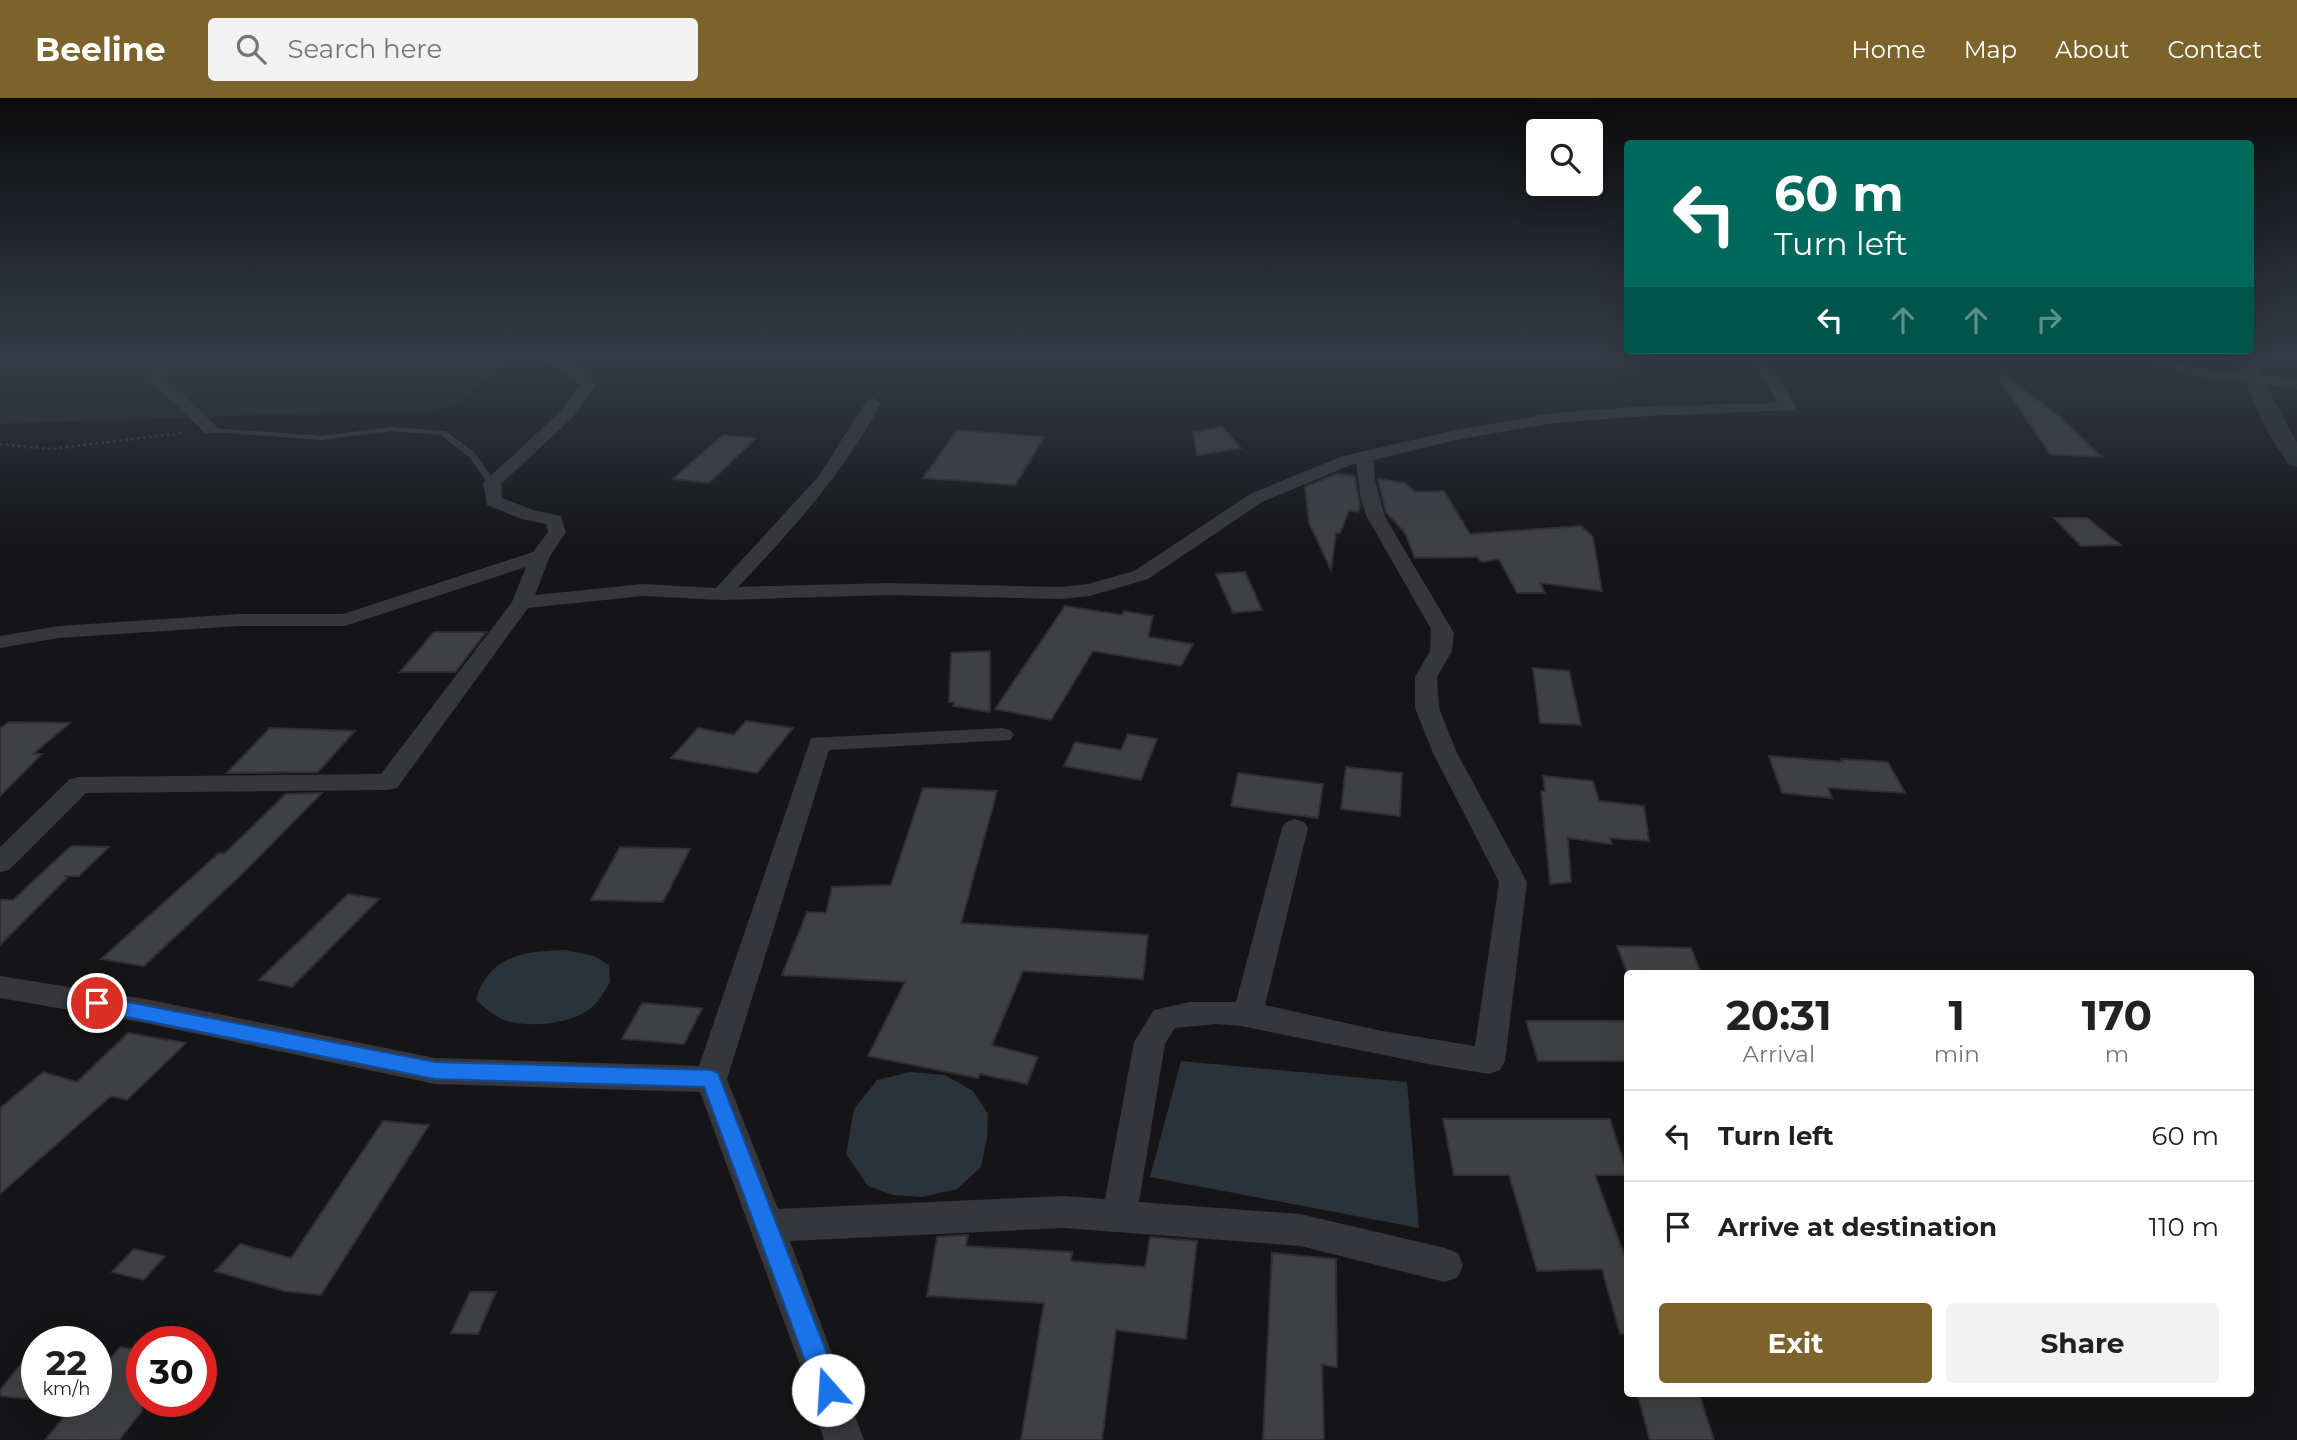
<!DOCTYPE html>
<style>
:root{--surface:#fff;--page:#f2f2f2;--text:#202124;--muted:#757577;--line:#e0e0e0;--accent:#7c632c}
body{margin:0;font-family:Montserrat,sans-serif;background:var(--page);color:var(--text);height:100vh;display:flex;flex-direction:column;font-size:26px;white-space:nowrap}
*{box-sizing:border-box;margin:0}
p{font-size:23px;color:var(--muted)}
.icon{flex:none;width:38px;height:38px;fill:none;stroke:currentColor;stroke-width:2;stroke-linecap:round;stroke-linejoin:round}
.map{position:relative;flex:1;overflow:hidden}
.sheet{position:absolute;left:1624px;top:872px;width:630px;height:427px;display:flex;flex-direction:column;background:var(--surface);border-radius:7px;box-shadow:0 7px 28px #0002}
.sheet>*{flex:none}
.banner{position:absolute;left:1624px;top:42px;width:630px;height:214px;border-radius:7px;box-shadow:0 7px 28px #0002;background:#00695c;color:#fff;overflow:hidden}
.tools{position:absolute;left:1526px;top:21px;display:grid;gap:14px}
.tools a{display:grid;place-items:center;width:77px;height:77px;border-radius:7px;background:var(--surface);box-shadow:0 7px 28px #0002;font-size:35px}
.speed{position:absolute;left:21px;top:1228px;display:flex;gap:14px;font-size:35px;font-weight:700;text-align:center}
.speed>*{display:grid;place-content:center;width:91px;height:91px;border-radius:50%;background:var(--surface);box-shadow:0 7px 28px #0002;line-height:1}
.speed small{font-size:18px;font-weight:400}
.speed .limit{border:10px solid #d22;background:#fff;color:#111}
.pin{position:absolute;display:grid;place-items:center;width:60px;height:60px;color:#fff;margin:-30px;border:4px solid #fff;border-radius:50%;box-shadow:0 2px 7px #0007}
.me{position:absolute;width:77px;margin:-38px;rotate:341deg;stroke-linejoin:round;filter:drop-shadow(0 0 5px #0008)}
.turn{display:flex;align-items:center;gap:24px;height:147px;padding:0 35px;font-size:32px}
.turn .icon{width:91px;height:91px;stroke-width:2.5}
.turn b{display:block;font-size:49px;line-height:60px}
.lanes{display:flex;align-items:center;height:66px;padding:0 35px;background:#0003;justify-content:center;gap:35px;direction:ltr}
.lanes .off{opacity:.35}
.eta{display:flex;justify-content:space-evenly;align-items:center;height:119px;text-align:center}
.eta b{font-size:42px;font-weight:700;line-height:49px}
.primary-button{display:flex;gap:14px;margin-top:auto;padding:14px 35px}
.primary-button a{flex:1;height:80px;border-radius:7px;background:var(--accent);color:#fff;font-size:28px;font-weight:700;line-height:80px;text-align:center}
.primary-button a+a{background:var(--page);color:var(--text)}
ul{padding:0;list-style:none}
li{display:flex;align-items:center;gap:21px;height:91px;padding:0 35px;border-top:2px solid var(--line)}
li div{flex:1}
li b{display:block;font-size:26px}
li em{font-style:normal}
header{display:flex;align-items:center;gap:42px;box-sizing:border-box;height:98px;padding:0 35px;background:var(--accent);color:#fff}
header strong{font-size:33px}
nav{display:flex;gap:38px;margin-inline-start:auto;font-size:24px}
.search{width:490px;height:63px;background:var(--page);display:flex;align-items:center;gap:18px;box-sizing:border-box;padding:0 24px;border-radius:7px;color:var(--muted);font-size:26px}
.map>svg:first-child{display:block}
</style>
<header>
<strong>Beeline</strong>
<div class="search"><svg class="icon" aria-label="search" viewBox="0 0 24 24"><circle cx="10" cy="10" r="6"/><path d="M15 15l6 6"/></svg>Search here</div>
<nav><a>Home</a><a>Map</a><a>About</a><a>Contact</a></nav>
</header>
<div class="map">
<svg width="2297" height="1342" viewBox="0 0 2297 1342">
<rect width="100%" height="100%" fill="#151517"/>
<path fill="#1f2620" d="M0 260H515L450 310 0 326Z"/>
<path fill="#2b333a" d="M566 852 594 858 609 867 610 884C605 892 599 904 591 910 571 926 531 930 507 923 495 919 485 910 476 902 489 856 526 853 566 852Z
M1181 963 1407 984 1419 1130 1150 1079Z
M910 974 945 977 973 993 988 1016 987 1040 981 1069 957 1091 922 1099 893 1097 868 1088 846 1056 854 1011 877 982Z"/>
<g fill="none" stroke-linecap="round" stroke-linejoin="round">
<path fill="#2b333a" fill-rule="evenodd" d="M2224 260H2246L2262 276 2261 278 2297 345V369L2289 367 2266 332 2245 283 2246 281Z"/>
</g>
<path fill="#3f4044" stroke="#2f2f33" stroke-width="2" d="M2003 276 2060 319 2102 359 2050 356 1999 281Z
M1222 329 1241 350 1197 357 1193 334Z
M957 332 1044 339 1015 387 923 380Z
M723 337 756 340 709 385 673 381Z
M1336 376 1355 378 1360 408 1358 414 1349 412 1340 435H1336L1331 472 1309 425 1305 389Z
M1378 381 1405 385 1415 394 1444 393 1470 436 1581 428 1593 439 1602 493 1540 485 1545 495H1517L1499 461 1482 464 1476 459 1415 460 1405 435 1386 414Z
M2054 420H2087L2121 447 2081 448Z
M1245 474 1262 512 1233 515 1216 476Z
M1065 508 1122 517 1124 513 1153 518 1148 539 1193 546 1181 568 1093 553 1051 622 995 611Z
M434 534H486L455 574H400Z
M990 553V614L953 608 955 604H949L951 555Z
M1533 570 1569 573 1581 627 1540 625Z
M746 623 793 630 757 675 671 660 698 630 734 637Z
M9 624 70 625 33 656H42L0 698V631Z
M270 630 355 633 318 674 227 675Z
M1128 636 1157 641 1141 682 1064 668 1075 644 1121 652Z
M1769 658 1843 664 1841 661 1888 664 1905 695 1828 690 1832 700 1782 695Z
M1346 669 1402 675 1400 718 1341 711Z
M1238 675 1323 686 1318 720 1231 708Z
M1543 678 1593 683 1599 703 1644 708 1649 743 1610 740 1612 746 1568 740 1571 784 1550 786 1541 693H1545Z
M923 690 997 693 961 825 1148 837 1143 881 1023 873 992 947 1038 959 1027 986 980 976 978 980 868 958 905 884 782 877 807 814 826 815 832 789 891 787Z
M322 695 241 777 144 868 101 861 219 755 224 756 286 696Z
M71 748 109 749 79 778H65L67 780 0 847V802H13Z
M620 749 690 751 663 804 591 802Z
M348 796 379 801 292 889 259 882Z
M1617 848 1691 850 1701 875H1627Z
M642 905 702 910 684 946 622 941Z
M1526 923H1628V963H1538Z
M128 935 186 945 127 1002 111 998 0 1096V1010L43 974 77 984Z
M1443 1021H1610L1628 1077H1595L1628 1167V1235L1620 1236 1602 1171 1537 1173 1509 1077H1454Z
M383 1023 429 1027 321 1197 284 1193 215 1173 240 1146 291 1160Z
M968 1137 966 1148 1072 1154 1071 1163 1145 1169 1150 1139 1197 1143 1186 1241 1116 1232 1102 1342H1021L1044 1205 927 1198 937 1139Z
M134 1151 165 1158 144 1182 112 1174Z
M1272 1155 1336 1161 1337 1269 1322 1267 1324 1342H1263Z
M470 1194H496L478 1236 451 1235Z
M37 1246V1302L0 1298V1292Z
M120 1249 142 1252V1313L119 1342H45L76 1304H96V1278Z
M1637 1295H1699L1714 1342H1650Z"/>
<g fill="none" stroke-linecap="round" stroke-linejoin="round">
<path stroke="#3c3e43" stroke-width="2.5" stroke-dasharray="2.5 3.5" stroke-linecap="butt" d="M0 346 51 351 183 335"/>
<path fill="#36373c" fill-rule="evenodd" d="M391 329 446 333 475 355 496 385 489 387 469 359 441 337 391 333 322 342 211 334 207 332 211 330 322 338Z"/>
<path fill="#36373c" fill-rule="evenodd" d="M164 260H179L164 279 217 329 219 332 217 335H205L151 282 149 279Z
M541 260C566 260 580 267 596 287L574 318 501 386 502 400 533 412 561 418 566 434 550 458 535 497 643 486 716 490 818 379 867 302 873 300 881 305C844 375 792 432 738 489L889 485 1061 489 1088 486 1134 473 1250 396 1343 358 1456 332 1553 315 1647 308 1778 305 1752 260H1766L1796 309 1794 312 1647 318 1553 325 1456 342 1373 362 1375 382 1385 419 1454 535 1452 553 1437 579 1439 610 1457 655 1527 784 1505 963 1500 972 1489 976 1428 966 1241 928 1216 926 1175 930 1165 946 1139 1104 1300 1116 1445 1150 1458 1155 1463 1167 1458 1179 1445 1184 1300 1148 1063 1130 790 1143 864 1342H824L800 1267 700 994 435 986 145 925 0 900V878L145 901 435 960 699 968 811 640 1002 630 1010 632 1014 637 1010 642 829 652 727 981 778 1111 1063 1098 1105 1101 1134 944 1154 912 1190 904H1236L1282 730 1286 724 1295 721 1304 724 1308 730 1265 907 1382 933 1475 948 1499 784 1433 655 1415 610V579L1430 553 1431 531 1367 419 1361 402 1356 365 1262 404 1148 481 1090 498 1061 501 889 497 721 502 643 498 528 510 397 690 388 692 86 695 9 772 0 774V749L70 681 79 679 381 676 512 504 526 469 345 528H239L59 540 0 550V538L59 528 239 516H343L533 454 548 434 546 426 522 421 487 407 483 385 562 312 580 287 569 275Z
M2138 260H2162L2196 270 2297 281V291L2195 278Z"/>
</g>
<linearGradient id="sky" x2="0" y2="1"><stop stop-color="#0c0c0d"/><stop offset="0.58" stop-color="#353b47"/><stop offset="1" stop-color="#353b47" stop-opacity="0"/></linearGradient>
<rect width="2297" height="448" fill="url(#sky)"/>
<path fill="#1a73e8" stroke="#114b97" stroke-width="2" d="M97 898 435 964 711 972 718 975 841 1292 837 1301 828 1305 819 1301 704 989 435 981 97 913 90 911 87 905 90 900Z"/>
</svg>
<div class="tools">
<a><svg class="icon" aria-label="search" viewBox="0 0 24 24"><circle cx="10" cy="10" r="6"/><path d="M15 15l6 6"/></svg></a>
</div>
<div class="speed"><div>22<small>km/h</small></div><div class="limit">30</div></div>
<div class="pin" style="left:97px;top:905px;background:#d93025"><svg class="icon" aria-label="arrive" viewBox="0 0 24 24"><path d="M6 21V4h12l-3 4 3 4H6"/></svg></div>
<svg class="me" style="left:828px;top:1292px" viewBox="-20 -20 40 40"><circle r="19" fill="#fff"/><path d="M0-13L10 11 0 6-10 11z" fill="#1a73e8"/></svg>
<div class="banner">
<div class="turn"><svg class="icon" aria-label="left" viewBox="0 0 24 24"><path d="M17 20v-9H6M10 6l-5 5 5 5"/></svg><div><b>60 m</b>Turn left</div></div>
<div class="lanes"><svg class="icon" aria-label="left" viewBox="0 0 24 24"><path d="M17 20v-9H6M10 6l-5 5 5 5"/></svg><svg class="icon off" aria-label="ahead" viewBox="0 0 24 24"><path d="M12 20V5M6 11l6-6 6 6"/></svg><svg class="icon off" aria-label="ahead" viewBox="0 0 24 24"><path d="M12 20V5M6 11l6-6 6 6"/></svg><svg class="icon off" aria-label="right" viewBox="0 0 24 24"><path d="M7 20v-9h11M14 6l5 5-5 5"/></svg></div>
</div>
<section class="sheet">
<div class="eta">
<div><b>20:31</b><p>Arrival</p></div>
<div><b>1</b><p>min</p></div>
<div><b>170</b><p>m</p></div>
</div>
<ul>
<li><svg class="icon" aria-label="left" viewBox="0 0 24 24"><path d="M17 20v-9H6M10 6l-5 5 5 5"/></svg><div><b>Turn left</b></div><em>60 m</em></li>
<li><svg class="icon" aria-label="arrive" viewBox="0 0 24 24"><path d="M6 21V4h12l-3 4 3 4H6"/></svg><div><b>Arrive at destination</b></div><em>110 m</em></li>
</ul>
<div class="primary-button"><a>Exit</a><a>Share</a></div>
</section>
</div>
